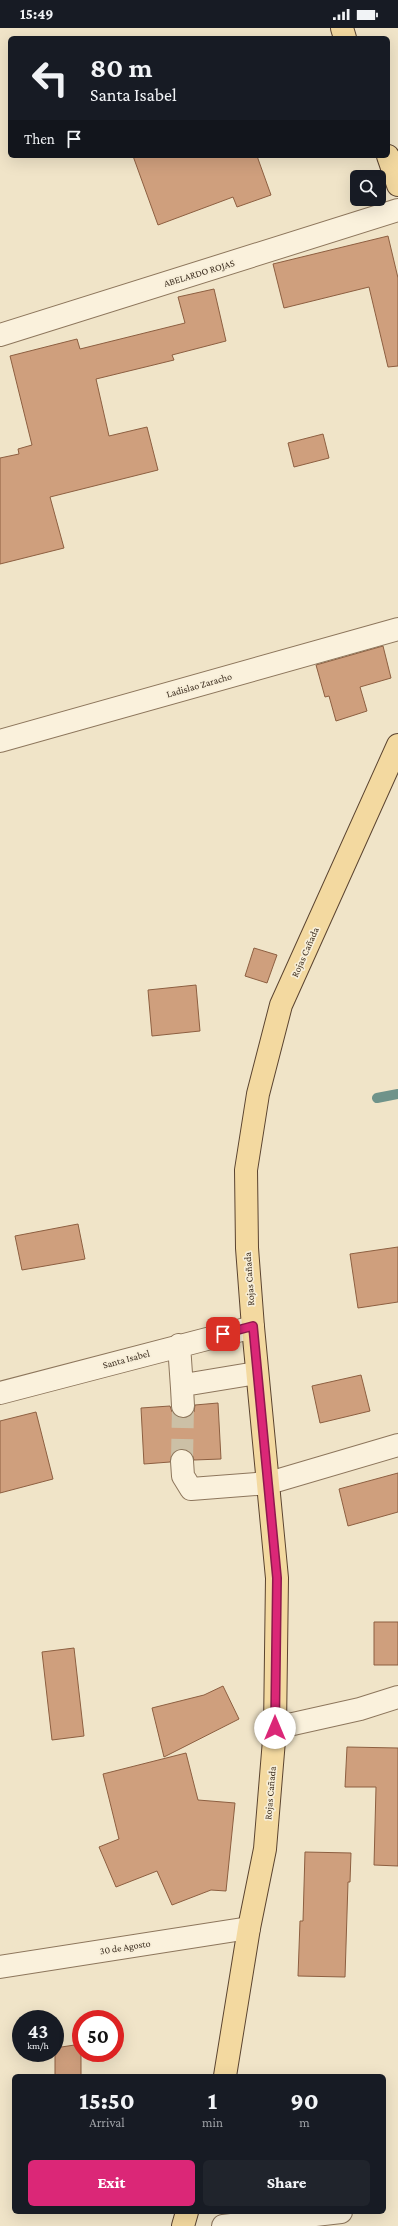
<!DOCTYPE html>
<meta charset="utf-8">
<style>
:root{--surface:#171b24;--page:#20242c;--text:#f1f3f6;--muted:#9ea1a6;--accent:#db2777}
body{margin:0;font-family:"Crimson Pro",serif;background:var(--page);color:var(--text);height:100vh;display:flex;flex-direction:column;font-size:15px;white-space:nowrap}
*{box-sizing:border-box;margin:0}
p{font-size:13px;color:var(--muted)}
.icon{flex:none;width:22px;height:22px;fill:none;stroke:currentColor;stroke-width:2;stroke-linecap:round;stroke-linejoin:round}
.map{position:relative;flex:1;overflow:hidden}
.side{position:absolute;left:12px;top:2046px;width:374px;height:140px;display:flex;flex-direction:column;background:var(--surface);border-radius:6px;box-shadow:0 4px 16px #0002}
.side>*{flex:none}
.top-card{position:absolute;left:8px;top:8px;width:382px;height:122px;border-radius:6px;box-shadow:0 4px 16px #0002;background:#171b24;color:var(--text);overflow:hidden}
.fabs{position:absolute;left:350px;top:142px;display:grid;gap:8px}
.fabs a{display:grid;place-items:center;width:36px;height:36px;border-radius:6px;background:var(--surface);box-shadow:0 4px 16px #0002;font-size:20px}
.speed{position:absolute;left:12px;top:1982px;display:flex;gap:8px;font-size:20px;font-weight:700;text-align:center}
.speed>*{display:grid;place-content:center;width:52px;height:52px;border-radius:50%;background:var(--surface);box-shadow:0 4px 16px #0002;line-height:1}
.speed small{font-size:10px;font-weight:400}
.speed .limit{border:6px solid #d22;background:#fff;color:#111}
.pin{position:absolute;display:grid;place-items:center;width:34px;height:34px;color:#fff;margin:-17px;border-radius:8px;box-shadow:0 2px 6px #0006}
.me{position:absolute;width:44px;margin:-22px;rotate:0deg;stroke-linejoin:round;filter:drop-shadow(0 0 3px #0008)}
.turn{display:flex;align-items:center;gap:14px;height:84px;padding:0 16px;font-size:18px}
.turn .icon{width:52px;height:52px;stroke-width:2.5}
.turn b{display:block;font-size:28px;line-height:34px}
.then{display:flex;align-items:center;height:38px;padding:0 16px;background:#0003;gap:8px;font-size:15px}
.eta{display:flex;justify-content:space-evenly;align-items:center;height:68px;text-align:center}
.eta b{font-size:24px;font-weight:800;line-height:28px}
.action{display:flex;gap:8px;margin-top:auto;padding:8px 16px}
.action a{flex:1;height:46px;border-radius:6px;background:var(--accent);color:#fff;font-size:16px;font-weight:800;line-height:46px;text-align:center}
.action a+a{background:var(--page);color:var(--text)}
.status{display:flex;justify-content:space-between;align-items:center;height:28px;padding:0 20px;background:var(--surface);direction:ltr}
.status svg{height:11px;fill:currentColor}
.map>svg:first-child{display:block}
</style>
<div class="status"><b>15:49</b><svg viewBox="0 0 49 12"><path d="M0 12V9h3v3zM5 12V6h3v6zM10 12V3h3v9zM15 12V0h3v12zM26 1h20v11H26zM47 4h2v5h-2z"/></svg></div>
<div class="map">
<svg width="398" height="2198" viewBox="0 0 398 2198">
<rect width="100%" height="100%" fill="#f0e4c8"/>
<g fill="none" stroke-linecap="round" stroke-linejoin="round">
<path stroke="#6f938a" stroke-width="10" d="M377 1070 398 1066"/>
</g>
<path fill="#cf9f7d" stroke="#8d5f41" d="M133 128H257L271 167 237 179 233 169 158 197Z
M388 208 398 250V338L388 339 369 259 284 280 273 236Z
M214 261 226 313 172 327 174 332 96 351 109 408 147 399 158 442 50 469 64 520 0 536V430L19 426 18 421 32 417 10 328 77 311 80 321 185 295 178 269Z
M323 406 329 430 294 439 288 415Z
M383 618 391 650 360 659 367 683 336 693 329 668 325 669 316 637Z
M254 920 277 927 267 955 245 948Z
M196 957 200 1003 152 1008 148 962Z
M78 1196 85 1231 22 1242 15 1208Z
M398 1219V1274L358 1280 350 1226Z
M361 1347 370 1383 320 1395 312 1358Z
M218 1375 221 1431 194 1432 192 1426 182 1421 175 1423 170 1434 144 1436 141 1380 170 1378 172 1384 177 1389 184 1390 194 1384 195 1377Z
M36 1384 53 1451 0 1465V1393Z
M398 1445V1484L348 1498 339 1461Z
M374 1594H398V1637H374Z
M74 1620 84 1708 52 1712 42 1624Z
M223 1658 239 1691 164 1729 152 1680 204 1667Z
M347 1719 398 1720V1838L374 1837 376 1759H345Z
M186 1725 198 1772 235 1775 226 1863 211 1862 172 1877 157 1843 116 1859 99 1819 119 1811 103 1746Z
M305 1824 351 1825 350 1854H348L345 1949 298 1948 300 1893H303Z
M81 2016V2048H55V2020Z"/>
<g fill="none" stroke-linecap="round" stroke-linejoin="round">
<path stroke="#ccc0a6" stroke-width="22" stroke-dasharray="22 11" stroke-linecap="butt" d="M182 1433 183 1378"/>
<g stroke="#8d765c" stroke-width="24">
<path id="minor" d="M0 307 398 182
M0 713 398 601
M179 1317 182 1360
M0 1365 253 1299
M183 1378 182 1360 190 1356 256 1345
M182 1433 183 1448 191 1461 269 1455 398 1417
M275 1700 360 1681 398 1669
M0 1939 249 1900
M223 2198 341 2184"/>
</g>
<g stroke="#5b4430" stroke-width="24">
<path id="major" d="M342 0 345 10
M388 128 398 157
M225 2048 249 1900 265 1821 275 1700 277 1550 253 1299 247 1220 246 1142 258 1066 281 977 398 717
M183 2198 187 2184"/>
</g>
<use href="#minor" stroke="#faf1dc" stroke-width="22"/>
<use href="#major" stroke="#f3d9a0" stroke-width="22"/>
</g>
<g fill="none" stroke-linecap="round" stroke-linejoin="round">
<g stroke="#8e194d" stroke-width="10">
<path id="route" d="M223 1306 253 1298 277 1550 275 1700"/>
</g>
<use href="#route" stroke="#db2777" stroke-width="7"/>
</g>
<g text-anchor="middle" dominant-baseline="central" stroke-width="3.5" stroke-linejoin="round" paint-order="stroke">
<g font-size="10" fill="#3d2e20" stroke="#f7eed8">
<text transform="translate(199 245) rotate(-17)">ABELARDO ROJAS</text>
<text transform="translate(199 657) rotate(-16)">Ladislao Zaracho</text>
<text transform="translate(305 924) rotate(-66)">Rojas Cañada</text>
<text transform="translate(249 1251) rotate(-94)">Rojas Cañada</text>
<text transform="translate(126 1331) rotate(-15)">Santa Isabel</text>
<text transform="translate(270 1765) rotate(-85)">Rojas Cañada</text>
<text transform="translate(125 1919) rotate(-9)">30 de Agosto</text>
</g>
</g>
</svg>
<div class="fabs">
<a><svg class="icon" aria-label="search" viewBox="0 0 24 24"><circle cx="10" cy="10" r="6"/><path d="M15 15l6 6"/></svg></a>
</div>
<div class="speed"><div>43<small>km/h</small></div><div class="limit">50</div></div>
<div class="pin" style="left:223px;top:1306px;background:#d93025"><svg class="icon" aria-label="arrive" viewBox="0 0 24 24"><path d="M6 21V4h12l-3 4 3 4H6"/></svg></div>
<svg class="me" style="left:275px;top:1700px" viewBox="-20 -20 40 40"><circle r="19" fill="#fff"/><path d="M0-13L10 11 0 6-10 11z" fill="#db2777"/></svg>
<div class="top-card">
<div class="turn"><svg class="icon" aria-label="left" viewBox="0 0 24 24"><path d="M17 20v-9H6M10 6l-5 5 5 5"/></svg><div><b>80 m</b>Santa Isabel</div></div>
<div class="then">Then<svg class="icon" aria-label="arrive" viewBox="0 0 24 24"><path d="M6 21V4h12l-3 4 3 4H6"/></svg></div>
</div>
<section class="side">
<div class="eta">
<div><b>15:50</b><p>Arrival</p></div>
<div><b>1</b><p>min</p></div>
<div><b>90</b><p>m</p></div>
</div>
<div class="action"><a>Exit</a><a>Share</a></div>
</section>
</div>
